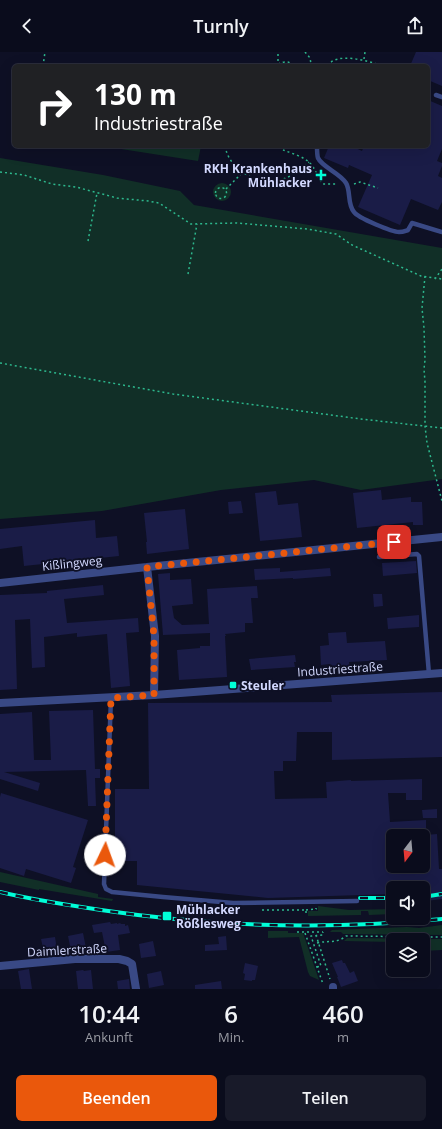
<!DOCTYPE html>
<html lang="de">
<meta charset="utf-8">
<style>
:root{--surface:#0a0c1c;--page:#181a29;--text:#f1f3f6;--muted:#999ba3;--line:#2a2c3b;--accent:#ea580c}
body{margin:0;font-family:"Open Sans",sans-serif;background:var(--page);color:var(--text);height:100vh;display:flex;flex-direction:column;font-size:15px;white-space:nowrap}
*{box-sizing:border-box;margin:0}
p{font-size:13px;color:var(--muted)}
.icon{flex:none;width:22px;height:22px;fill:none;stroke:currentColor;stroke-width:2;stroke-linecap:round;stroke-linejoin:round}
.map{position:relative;height:937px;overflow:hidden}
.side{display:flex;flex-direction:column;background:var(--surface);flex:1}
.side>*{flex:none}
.top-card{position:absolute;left:12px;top:12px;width:418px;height:84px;border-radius:6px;box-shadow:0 4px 16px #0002,0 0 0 1px var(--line);background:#202124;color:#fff;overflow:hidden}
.needle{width:26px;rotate:196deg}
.fabs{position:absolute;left:386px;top:777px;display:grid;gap:8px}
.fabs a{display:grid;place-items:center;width:44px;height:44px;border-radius:6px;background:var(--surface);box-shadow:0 4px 16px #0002,0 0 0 1px var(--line);font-size:20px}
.pin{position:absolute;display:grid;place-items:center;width:34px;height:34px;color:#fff;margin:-17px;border-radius:8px;box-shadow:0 2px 6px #0006}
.me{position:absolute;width:44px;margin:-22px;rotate:3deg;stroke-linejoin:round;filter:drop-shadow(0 0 3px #0008)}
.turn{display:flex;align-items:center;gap:14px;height:84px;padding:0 16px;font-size:18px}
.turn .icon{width:52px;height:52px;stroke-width:2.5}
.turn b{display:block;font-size:28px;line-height:34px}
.eta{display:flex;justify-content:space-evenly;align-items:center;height:68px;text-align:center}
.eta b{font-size:24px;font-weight:600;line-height:28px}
.primary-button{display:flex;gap:8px;margin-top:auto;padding:8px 16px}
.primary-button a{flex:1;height:46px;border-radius:6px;background:var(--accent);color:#fff;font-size:16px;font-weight:600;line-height:46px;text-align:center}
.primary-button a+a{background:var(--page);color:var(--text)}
header{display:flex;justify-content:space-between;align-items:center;height:52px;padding:0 16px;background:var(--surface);font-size:18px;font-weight:600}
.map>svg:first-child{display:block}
</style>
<header><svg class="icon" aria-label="back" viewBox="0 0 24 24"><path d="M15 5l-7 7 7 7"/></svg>Turnly<svg class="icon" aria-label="share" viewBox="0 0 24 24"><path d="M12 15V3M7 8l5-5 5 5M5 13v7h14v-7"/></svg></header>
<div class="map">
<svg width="442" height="937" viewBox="0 0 442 937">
<rect width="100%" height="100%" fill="#0e1025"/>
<path fill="#112f27" d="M102 94H201L198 109Z
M0 106 103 123 180 139 194 153 442 196V427L361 438 314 428 221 438 102 459 0 467Z
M213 140a9 9 0 1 1 18 0a9 9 0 1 1-18 0Z
M0 820 98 842V845L113 847 112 849 39 837V838L0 830Z
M318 854 349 858 393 857V862L369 863 368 859H361V863L308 864V859H318Z
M442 873V883L346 882H343L341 880H330L332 878 407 875 419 876Z
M268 879H288V881H303L319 928 310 924 308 920 299 885 268 886Z
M347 886 442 887V898L423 899V888H393V890L344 889Z"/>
<path fill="#1a1c47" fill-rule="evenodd" d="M416 0H442V34L428 28V14H410Z
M428 48 442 54V97L437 109 442 111V114L438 124 442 126V150L438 158 411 147 400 173 358 155 372 123 349 113 348 116 324 106 329 94H351L362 99 364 94H428Z
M381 438 382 448 411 445V450H422L423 473H413V470L357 476 353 441Z
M276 439 278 453 298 451 302 485 260 489 255 441Z
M241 449 243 461 229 462 228 450Z
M185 457 189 497 147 502 146 490H147L144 461Z
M95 468 96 486 117 484 119 504 24 514 22 494 0 497V477Z
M416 509 417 521 383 524 382 511Z
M280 516V520L330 516 331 524 293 527V526L255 528 254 517Z
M170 521V528L191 527 193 552 172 554 174 566 182 573 209 572 207 537 257 534 258 546H251L253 571H245V580L225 582 226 584H225L227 625 179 628 177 598 200 596V594H210V581L163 583 158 522Z
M103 533 104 543 64 547 67 571 138 566 139 580 126 581 130 634 111 636 107 582 77 585V581L44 585 45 615 32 616 30 567 15 568 17 637 0 638V543L47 541V539Z
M373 542H382L383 554 374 555Z
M419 563V575L388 577 387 566Z
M346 580 347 591 385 589 387 608 349 610 350 619 331 616 330 612 321 613 320 594 329 593 328 581Z
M295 603 296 610H294L295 615 251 618 249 607Z
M442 640V705L332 708V680H297L296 709H283V719H274L275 747 327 746 326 730 351 728V729L422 727V748H406V741H388L390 770 426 768V783L437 782 439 817H442V847L426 849 425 840H423V836H393V842L268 846 137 833V809H115V737H149L148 651 332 650 331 643ZM393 784H423V814H393Z
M93 658 95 717H100V726H95L96 754H88L86 718 4 720 40 731 38 739 0 727V662L32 660 34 708H51L49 659Z
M1 741 88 768 73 815 76 816 71 831 26 817 24 824 0 816V745Z
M437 757V766H423L422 758Z
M110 870 111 872 117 871V872L120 871 121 872H125V874L128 873 130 881 118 883 120 898 106 900 102 880 94 881 92 873Z
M83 881 86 896 71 899 68 884Z
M226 884 227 898 205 899V893L219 892 218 885Z
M55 885 57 898 44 900 41 887Z
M153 889 156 904 141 906 139 892Z
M342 908 343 911H345L350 921 354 919 358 929 341 935 337 925H338L332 911Z
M245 911 258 914 255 928H252V929L244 928 245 922 243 921Z
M29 917 32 937H21L18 919Z
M83 918 84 919 91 918 93 937H78L76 919Z
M161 919 164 933 149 936 147 922Z
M129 927 130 937H118L117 929Z
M221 929 222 937H195V933Z"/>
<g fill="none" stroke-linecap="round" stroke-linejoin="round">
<path stroke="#2db88d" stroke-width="1.5" stroke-dasharray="2 3" stroke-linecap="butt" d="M305 0 310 6 311 12
M364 7 365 0
M278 12C285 9 289 9 295 14
M43 14 45 0
M278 14V0
M310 14 311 12 319 14
M328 14C334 0 368 8 382 14
M225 94C230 121 261 135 286 126 295 122 301 116 309 110
M283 98C293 102 307 105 313 115 317 121 318 127 323 132H338
M0 120 24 123 52 132 76 135 117 146 148 149 159 151 191 172 237 171 307 177 336 182 352 193 421 224 442 227
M354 132 360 130 378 136
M215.5 141a5.5 5.5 0 1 1 11 0a5.5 5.5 0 1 1-11 0Z
M226 137 242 121
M88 189 97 141
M188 222 197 172
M425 224 422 256 424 276 425 308 424 317 425 330V374L427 391 442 449
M435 227 442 217
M0 311 173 342 361 367 442 376
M262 858H306V864
M306 858 316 857V856
M297 880H323
M305 881 323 932
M316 883 330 927
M317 891C330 888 336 892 346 884L442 885
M317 915 321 914 311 884 323 883V880"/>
<path stroke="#394985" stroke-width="4.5" d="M436 43 442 45
M317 94C317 98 317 103 318 106 322 115 340 121 346 131 351 139 347 152 354 160 358 166 392 180 399 180 403 180 405 179 408 178L412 171 442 180
M379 505 417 502 419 504 429 622
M111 646 104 832 106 837 112 840 163 845 233 851 357 849"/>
<path stroke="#394985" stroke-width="8" d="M147 515 155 584 154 643
M0 531 147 515 442 485
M0 914 75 907H119L127 909 132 912 136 937
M333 935V937"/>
<path stroke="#394985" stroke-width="8" d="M0 651 154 643 442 621"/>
<g stroke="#00fed8" stroke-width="4">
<path id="rail" d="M0 840C33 848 67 853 101 858 214 875 328 878 442 867
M423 845 442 842
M360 846H393"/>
</g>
<use href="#rail" stroke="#0e1025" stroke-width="2.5" stroke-dasharray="8" stroke-linecap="butt"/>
</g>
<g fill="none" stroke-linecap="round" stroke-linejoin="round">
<path stroke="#ea580c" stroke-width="7" stroke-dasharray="0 12.6" d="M105 803 111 646 154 643V584L147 515 394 490"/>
</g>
<g fill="#00fed8" stroke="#0e1025" stroke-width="1.5">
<path d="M319 117h4v4h4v4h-4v4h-4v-4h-4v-4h4z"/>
<rect x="229" y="629" width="8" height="8" rx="2"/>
<rect x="162" y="859" width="10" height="10" rx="2"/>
</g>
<g text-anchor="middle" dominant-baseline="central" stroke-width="4" stroke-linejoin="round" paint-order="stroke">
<g font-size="12" font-weight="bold" fill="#d3d9ff" stroke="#0e1025" text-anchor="start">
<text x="312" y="116" text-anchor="end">RKH Krankenhaus<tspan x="312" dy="14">Mühlacker</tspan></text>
<text x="241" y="633">Steuler</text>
<text x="176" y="857">Mühlacker<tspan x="176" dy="14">Rößlesweg</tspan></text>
</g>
<g font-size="12" fill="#d3d9ff" stroke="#0e1025">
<text transform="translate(72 511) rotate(-6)">Kißlingweg</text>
<text transform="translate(340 617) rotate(-4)">Industriestraße</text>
<text transform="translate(67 898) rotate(-3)">Daimlerstraße</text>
</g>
</g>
</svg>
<div class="fabs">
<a><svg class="needle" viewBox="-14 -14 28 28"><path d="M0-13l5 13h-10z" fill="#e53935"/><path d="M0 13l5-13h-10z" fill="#999ba3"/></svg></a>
<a><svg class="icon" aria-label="sound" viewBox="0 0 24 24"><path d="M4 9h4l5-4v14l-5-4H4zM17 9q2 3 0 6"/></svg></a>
<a><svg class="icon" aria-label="layers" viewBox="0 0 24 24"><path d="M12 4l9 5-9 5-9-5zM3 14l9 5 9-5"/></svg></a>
</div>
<div class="pin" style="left:394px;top:490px;background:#d93025"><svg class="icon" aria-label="arrive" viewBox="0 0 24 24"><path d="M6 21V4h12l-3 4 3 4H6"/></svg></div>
<svg class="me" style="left:105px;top:803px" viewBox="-20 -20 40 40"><circle r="19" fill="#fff"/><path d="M0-13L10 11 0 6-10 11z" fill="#ea580c"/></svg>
<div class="top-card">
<div class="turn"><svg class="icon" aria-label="right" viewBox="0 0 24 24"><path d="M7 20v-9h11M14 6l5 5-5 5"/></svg><div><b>130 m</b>Industriestraße</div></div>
</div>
</div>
<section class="side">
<div class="eta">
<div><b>10:44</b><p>Ankunft</p></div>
<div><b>6</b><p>Min.</p></div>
<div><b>460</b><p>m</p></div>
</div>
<div class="primary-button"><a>Beenden</a><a>Teilen</a></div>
</section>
